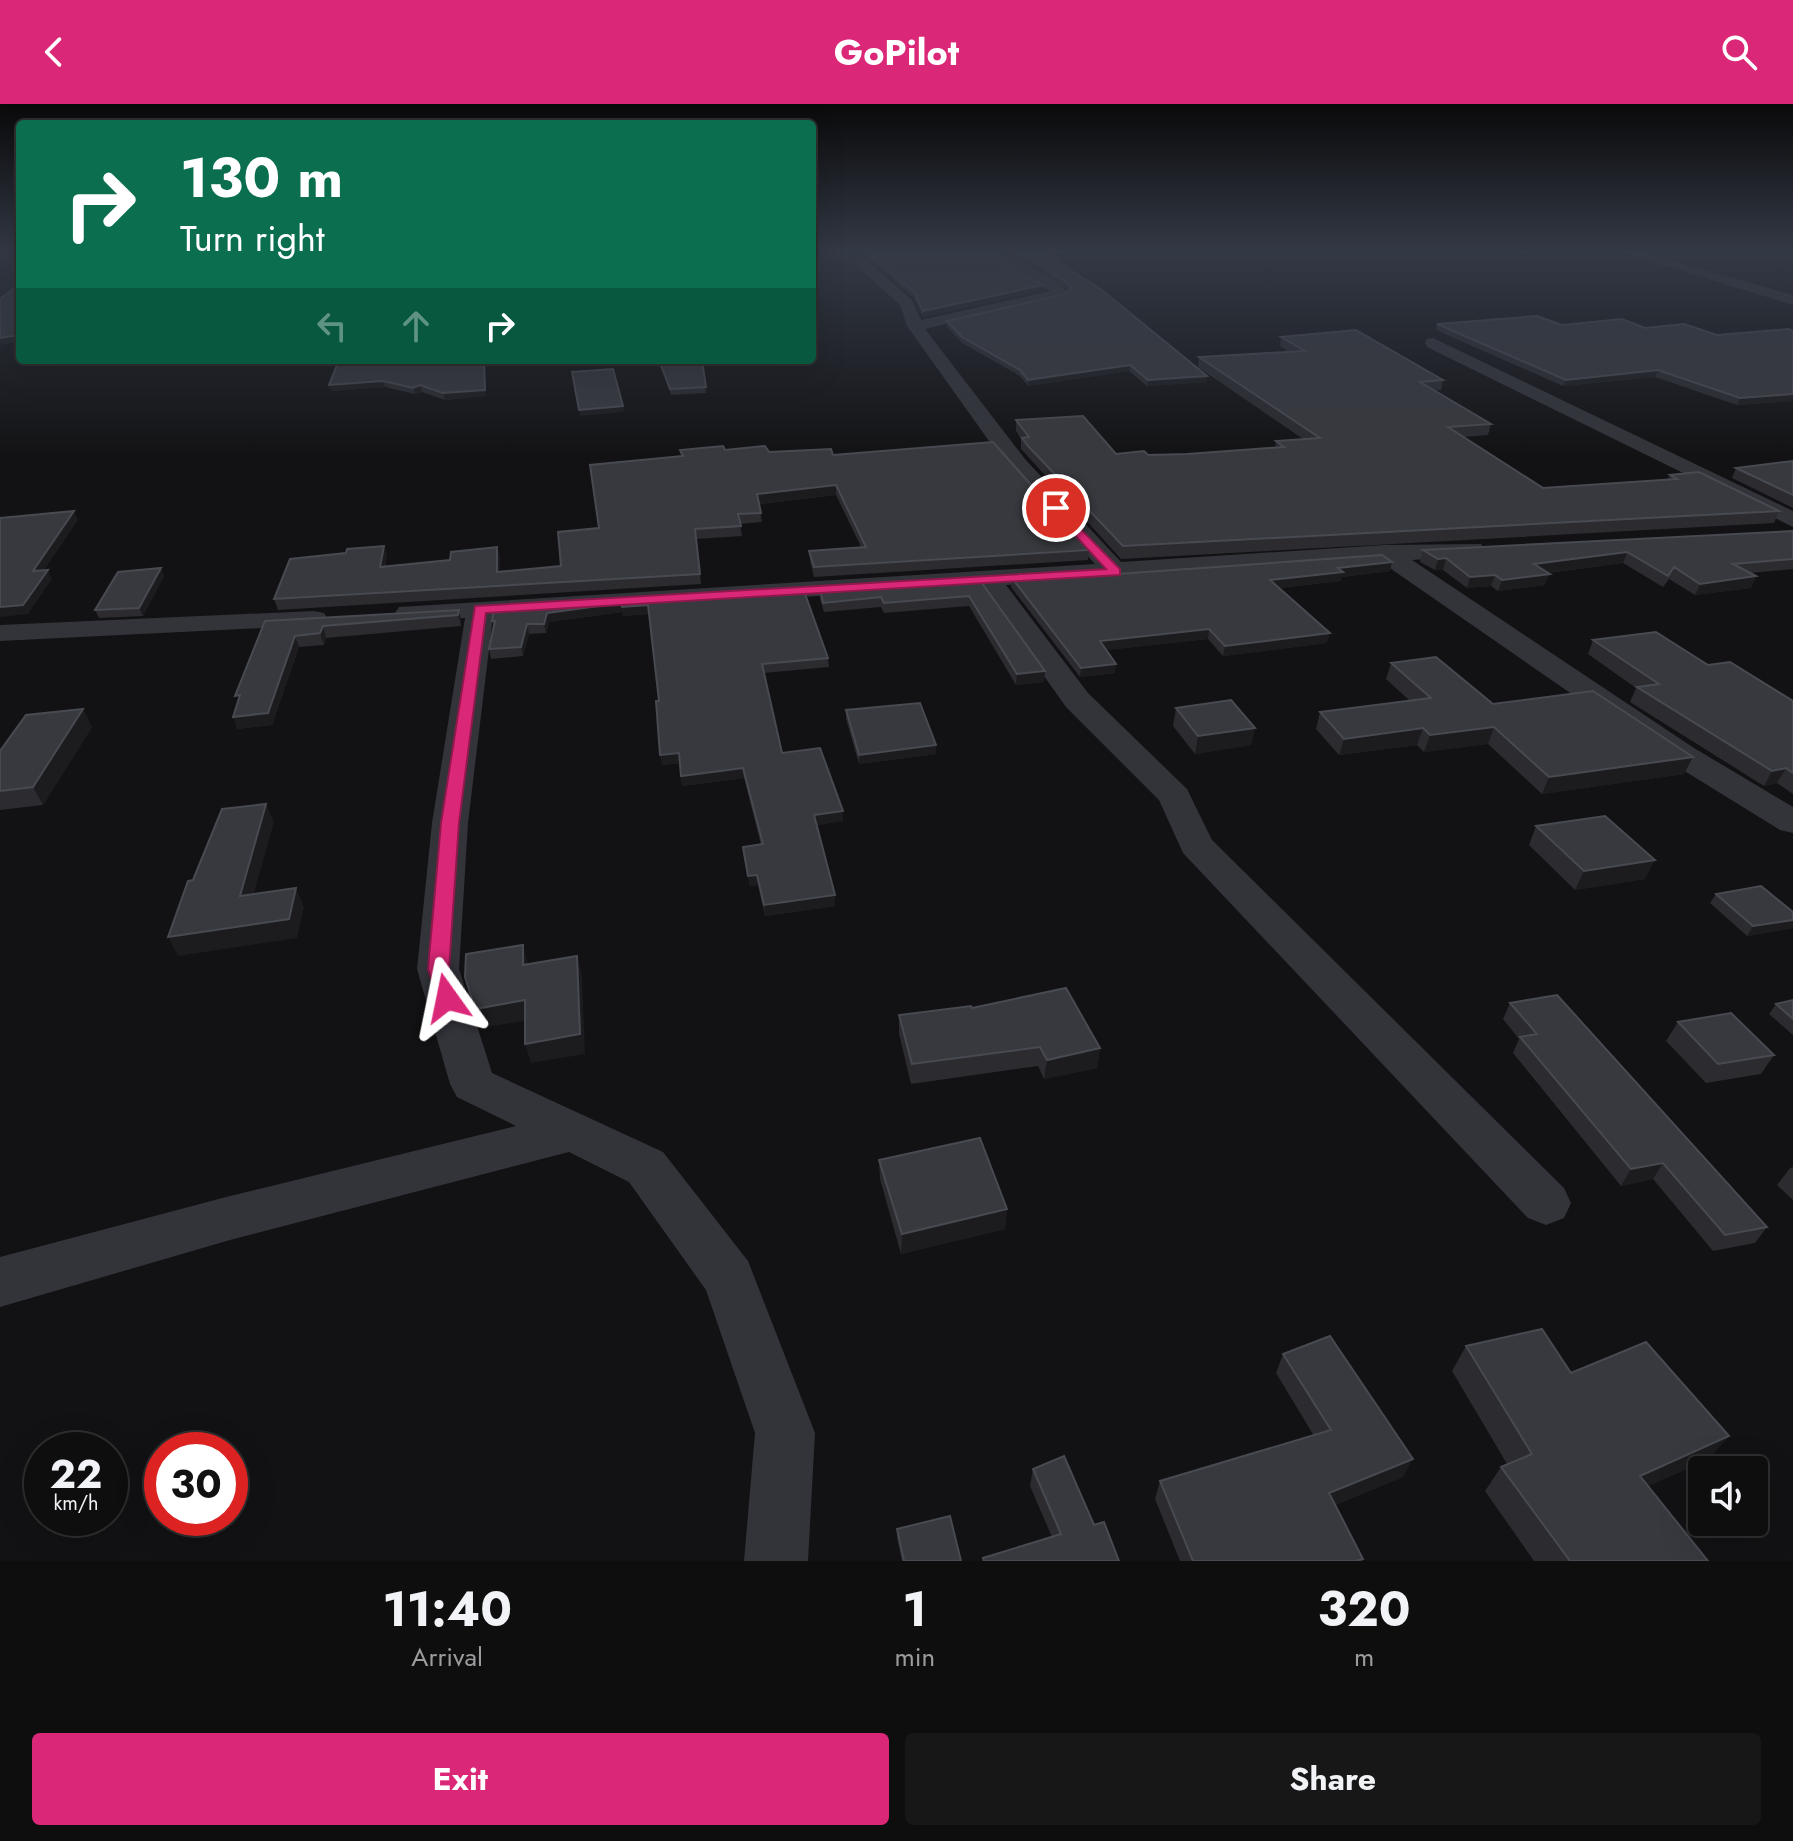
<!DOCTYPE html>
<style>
:root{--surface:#0e0e0f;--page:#171718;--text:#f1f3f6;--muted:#9b9c9e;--line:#2e2e2f;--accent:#db2777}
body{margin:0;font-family:Jost,sans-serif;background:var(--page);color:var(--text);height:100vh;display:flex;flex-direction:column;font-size:30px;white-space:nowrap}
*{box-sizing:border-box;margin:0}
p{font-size:26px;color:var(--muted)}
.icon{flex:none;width:44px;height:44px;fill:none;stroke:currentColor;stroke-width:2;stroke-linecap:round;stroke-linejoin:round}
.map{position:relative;height:1457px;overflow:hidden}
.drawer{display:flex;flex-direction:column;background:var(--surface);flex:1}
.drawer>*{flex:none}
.hud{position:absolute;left:16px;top:16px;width:800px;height:244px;border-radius:8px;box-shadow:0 8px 32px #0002,0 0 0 2px var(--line);background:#0b6e4f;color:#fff;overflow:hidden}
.buttons{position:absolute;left:1688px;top:1352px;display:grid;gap:16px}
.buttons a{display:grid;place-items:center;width:80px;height:80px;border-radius:8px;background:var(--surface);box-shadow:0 8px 32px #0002,0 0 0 2px var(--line);font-size:40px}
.speed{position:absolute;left:24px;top:1328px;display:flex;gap:16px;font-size:40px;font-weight:700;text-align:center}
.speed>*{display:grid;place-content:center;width:104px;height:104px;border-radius:50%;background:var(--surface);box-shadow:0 8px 32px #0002,0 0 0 2px var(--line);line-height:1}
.speed small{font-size:20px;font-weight:400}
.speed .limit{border:12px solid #d22;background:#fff;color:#111}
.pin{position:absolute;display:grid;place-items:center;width:68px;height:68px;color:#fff;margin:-34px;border:4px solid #fff;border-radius:50%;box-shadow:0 2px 8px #0007}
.me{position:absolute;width:88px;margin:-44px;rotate:348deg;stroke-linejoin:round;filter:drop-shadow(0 0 6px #0008)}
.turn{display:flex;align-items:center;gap:28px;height:168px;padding:0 32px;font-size:36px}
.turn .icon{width:104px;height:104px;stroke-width:2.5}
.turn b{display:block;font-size:56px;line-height:68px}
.lanes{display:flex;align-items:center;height:76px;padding:0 32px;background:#0003;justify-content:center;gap:40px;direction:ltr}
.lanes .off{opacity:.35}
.eta{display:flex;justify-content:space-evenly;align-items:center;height:136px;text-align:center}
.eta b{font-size:48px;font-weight:700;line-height:56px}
.action{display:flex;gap:16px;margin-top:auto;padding:16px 32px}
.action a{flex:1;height:92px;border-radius:8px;background:var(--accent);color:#fff;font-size:32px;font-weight:700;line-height:92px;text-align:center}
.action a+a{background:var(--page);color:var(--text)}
header{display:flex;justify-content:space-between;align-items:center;height:104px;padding:0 32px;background:var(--accent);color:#fff;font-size:36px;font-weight:700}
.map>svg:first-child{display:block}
</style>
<header><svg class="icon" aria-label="back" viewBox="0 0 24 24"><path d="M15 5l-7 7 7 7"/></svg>GoPilot<svg class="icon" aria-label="search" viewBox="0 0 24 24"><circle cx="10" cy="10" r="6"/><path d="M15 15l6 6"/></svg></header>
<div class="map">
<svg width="1793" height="1457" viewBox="0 0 1793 1457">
<rect width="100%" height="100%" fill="#121214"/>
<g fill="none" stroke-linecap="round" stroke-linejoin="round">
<path fill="#33343a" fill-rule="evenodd" d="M989 149C1009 148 1055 172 1068 189L1061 193 925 225 1025 355 1121 458 1385 441 1481 440 1484 445 1481 450 1472 452 1412 456 1694 644 1793 703V729L1780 726 1670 658 1381 458 1006 481 1088 589 1187 685 1212 736 1564 1084 1571 1099 1564 1114 1546 1121 1528 1114 1183 749 1159 696 1066 603 980 482 493 512 468 719 459 865 492 969 663 1048 748 1157 815 1329 808 1457H744L755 1329 706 1186 629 1078 569 1048 230 1136 0 1203V1153L230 1092 516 1022 457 993 450 980 417 865 432 719 465 514 409 517 399 515 395 509 399 503 1095 460 1009 365 907 222 900 201 852 157 864 154 912 196 921 216 1051 187 1007 163Z
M1625 149H1645L1793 191V201Z
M1433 234 1793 407V423L1427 243 1425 239 1427 235Z
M314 507 324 509 328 515 324 521 0 537V521Z"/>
</g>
<path fill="#2b2b30" d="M863 149H990L1005 160 1043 181V186L923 213 914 194Z
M1004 149H1061V154H1053L1206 278 1147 282 1129 267 1028 282 1020 272 962 239 947 223V217L1062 191 1070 187 1033 160Z
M20 180V237L0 241V195Z
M1437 220 1562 221 1645 224 1717 231 1793 227V297L1737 301 1655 273 1563 282 1436 226Z
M1281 233 1443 276 1441 286 1435 287 1491 320 1488 331 1463 333 1543 384 1668 375 1670 371 1779 407 1774 419 1121 455 1021 345V335L1016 327V316L1116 350 1148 351 1187 350 1275 344 1276 337 1303 335 1198 263 1199 253 1289 248 1280 242Z
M339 256 486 292 445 296 422 288 415 290 385 283 331 287Z
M659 256H702L706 289 671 291Z
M680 346H725L833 351 1089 446 1088 456 814 473 810 457 809 447 861 443 836 391 759 400 762 418 740 420 742 432 696 435 701 480 278 506 274 495 346 449 384 442 387 452 385 463 450 456 497 443 500 453 499 468 561 462 599 424 681 352Z
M1793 357V404L1732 374 1736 364Z
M1793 427V465L1750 469 1756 472 1751 484 1695 491 1669 475 1663 483 1623 459 1548 469 1545 481 1498 487 1491 482 1467 484 1443 466H1435L1420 458 1423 446Z
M161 464 164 472 143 512 99 514 95 506Z
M1390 467 1342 473 1341 477 1279 484 1327 539 1223 552 1208 535 1106 546 1115 569 1080 573 1011 483 1012 474Z
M979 475 1044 578 1016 581 969 502 884 509 881 503 824 508 820 495V485Z
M804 487 828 554 829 563 764 569 782 649 843 707V717L816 721 835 791V802L765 812 758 781 750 782 744 754 743 743 761 741 744 674 682 682 680 659 662 661 659 597 649 510 623 512 622 508 549 518 546 529 529 530 523 552 491 555 489 545 494 523 492 517Z
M459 506 461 517V522L326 534 324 541 299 543 272 621 237 625 265 517Z
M1593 536 1708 561 1793 597V690L1777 679 1764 682 1630 598 1636 584 1588 550Z
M1391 559 1493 600 1684 670 1542 690 1488 640 1424 648 1417 641 1339 651 1316 625 1320 608 1410 597 1386 575Z
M1176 604 1255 624 1251 641 1195 650 1173 622Z
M846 606 936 641V650L859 660 846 615Z
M92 623 43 701 0 706V647Z
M1536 722 1645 775 1575 786 1529 741Z
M1716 790 1793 808V824L1747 832 1710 799Z
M1793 896V931L1769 910 1776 900Z
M1510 899 1767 1123 1755 1139 1713 1147 1653 1075 1621 1082 1513 949 1519 935 1503 915Z
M972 904 1100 944 1097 964 1044 975 1038 962 911 980 899 930V911Z
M1678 918 1774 951 1761 970 1706 979 1666 937Z
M879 1056 1007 1105 1005 1125 901 1150 880 1075Z
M1793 1063V1096L1777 1081 1790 1064Z
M1466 1242 1571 1269 1729 1332 1707 1356 1648 1382 1708 1457H1534L1485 1387 1501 1363 1507 1360 1452 1267Z
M1283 1250 1403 1373 1335 1401 1363 1455 1362 1457H1180L1155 1395 1160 1377 1314 1332 1276 1269Z
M1033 1365 1094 1421 1119 1457H982L983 1454 1052 1433 1030 1382Z
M897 1425 961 1457H902L897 1434Z"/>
<path fill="#1c1c1f" d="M1062 149 1061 154H1046V150Z
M1043 181V186L923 213V207Z
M13 232 15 237 0 241V234Z
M484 256 486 292 445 296 443 289Z
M1130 261 1129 267 1028 282V276Z
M1658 266 1655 273 1563 282 1566 276Z
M1207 272 1206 278 1147 282 1148 276Z
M383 277 385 283 331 287 329 281Z
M420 281 422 288 415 290 413 284Z
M1793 290V297L1737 301 1740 294Z
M623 302 624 308 580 312 579 306Z
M836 381V391L758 400 757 390Z
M74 407 78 416 37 477 33 467Z
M384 442 387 452 383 473 380 463Z
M497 443 500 453 499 478 497 468Z
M1627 448 1623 459 1530 471 1534 460Z
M1446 454 1443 466H1435L1438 455Z
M1392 458 1390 467 1342 473 1341 477 1268 485 1270 476 1338 464Z
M161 464 164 472 143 512 139 504Z
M48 466 52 475 28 510 0 513V503Z
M1550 470 1545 481 1498 487 1502 476Z
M1495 471 1491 482 1467 484 1470 473Z
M1756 472 1751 484 1695 491 1700 480Z
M621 499 648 501 649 510 623 512 622 508 549 518 546 529 544 520 547 509Z
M459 506 461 517V522L458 511Z
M527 520 529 530 523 552 521 543Z
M323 522 326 534 324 541 320 529Z
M1209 525 1208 535 1098 547 1100 537Z
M1330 529 1327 539 1223 552 1225 542Z
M295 532 299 543 272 621 237 625 233 613Z
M1116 560 1115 569 1080 573 1081 564Z
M1045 567 1044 578 1016 581 1017 570Z
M83 605 92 623 43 701 33 683Z
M1494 623 1488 640 1424 648 1430 631Z
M1255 624 1251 641 1195 650 1198 632Z
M1423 624 1417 641 1339 651 1344 635Z
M936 641V650L859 660V651Z
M679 649 680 659 662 661 660 651Z
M1693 653 1684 670 1542 690 1549 673Z
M743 664 744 674 682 682 681 672Z
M1786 664 1777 679 1764 682 1772 667Z
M266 700 274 718 248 811 240 792Z
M843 707V717L814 722V711Z
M1655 756 1645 775 1575 786 1584 767Z
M757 771 758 781 750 782 748 772Z
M296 784 304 803 297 834 178 852 168 833Z
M835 791V802L765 812 764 801Z
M1793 816V824L1747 832 1753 822Z
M523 841 528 861H523Z
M577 852 582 871 585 950 531 959 525 940Z
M525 896 530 916 481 924 475 905Z
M1100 944 1097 964 1044 975 1047 956Z
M1663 1059 1653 1075 1621 1082 1631 1065Z
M1007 1105 1005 1125 901 1150 902 1130Z
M1729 1332 1707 1356 1619 1395 1640 1372Z
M1413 1355 1403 1373 1320 1407 1329 1389Z"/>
<path fill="#38393e" stroke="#484a51" stroke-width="2" d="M867 149H990L1005 160 1043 181 923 207 914 188Z
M1018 149H1061L1046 150 1102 186 1207 272 1148 276 1130 261 1028 276 1020 266 962 233 947 217 1062 191 1070 186 1071 182 1033 155Z
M20 180V231L0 234V195Z
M1537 212 1562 221 1622 215 1645 224 1684 220 1717 231 1789 225 1793 227V290L1740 294 1658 266 1566 276 1437 220Z
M1356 226 1443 276 1420 278 1491 320 1448 323 1543 384 1677 375 1670 371 1699 368 1779 407 1123 442 1028 342 1022 334 1029 333 1016 316 1083 312 1116 350 1144 347 1148 351 1187 350 1284 343 1276 337 1320 334 1199 253 1305 247 1281 233Z
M339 256H484L485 286 443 289 420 281 413 284 383 277 329 281Z
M659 256H702L706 283 670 285Z
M613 265 623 302 579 306 572 268Z
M993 338 1089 446 814 463 809 447 866 443 836 381 757 390 761 409 738 410 741 422 695 425 700 470 274 495 290 455 346 449 347 445 384 442 380 463 450 456 451 448 497 443V468L561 462 558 428 599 424 590 361 683 352 680 346 723 342 725 346 765 342 769 348 831 345 833 351Z
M1793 357V391L1736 364Z
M74 407 33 467 48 466 23 501 0 503V414Z
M1793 427V455L1733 460 1756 472 1700 480 1674 463 1668 472 1627 448 1534 460 1550 470 1502 476 1495 471 1470 473 1446 454 1438 455 1423 446Z
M1382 451 1392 458 1338 464 1343 468 1270 476 1330 529 1225 542 1209 525 1100 537 1116 560 1081 564 1012 474 1117 470Z
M161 464 139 504 95 506 118 468Z
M979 475 1045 567 1017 570 969 492 884 499 881 493 823 499 820 485Z
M804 487 828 554 762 560 782 649 820 644 843 707 814 711 835 791 764 801 757 771 748 772 743 743 763 740 743 664 681 672 679 649 660 651 656 597H659L648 501 622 503 621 499 547 509 544 520H527L521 543 489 545 495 517H492L494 506Z
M459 506 458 511 323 522 320 529 295 532 268 609 233 613 240 591 235 592 265 517Z
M1656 528 1708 561 1730 558 1793 597V669L1786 664 1772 667 1637 583 1659 580 1593 536Z
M1436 553 1493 600 1593 587 1693 653 1549 673 1494 623 1430 631 1423 624 1344 635 1320 608 1431 594 1391 559Z
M1231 596 1255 624 1198 632 1176 604Z
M920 599 936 641 859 651 846 606Z
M83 605 33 683 0 687V647L26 611Z
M266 700 240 792 296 784 289 815 168 833 188 777 193 776 222 705Z
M1605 712 1655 756 1584 767 1536 722Z
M1761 782 1793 808V816L1753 822 1716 790Z
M523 841V861L577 852 580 930 525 940V896L475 905 465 873 466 850Z
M1066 884 1100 944 1047 956 1040 943 912 960 899 911 971 902 972 904Z
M1557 891 1767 1123 1725 1131 1663 1059 1631 1065 1520 933 1537 930 1510 899Z
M1793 896V915L1776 900Z
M1731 909 1774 951 1718 960 1678 918Z
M980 1034 1007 1105 902 1130 879 1056Z
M1542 1225 1571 1269 1646 1238 1729 1332 1640 1372 1708 1457H1570L1501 1363 1532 1350 1466 1242Z
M1330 1232 1413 1355 1329 1389 1363 1455 1356 1457H1193L1160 1377 1331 1326 1283 1250Z
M1064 1352 1094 1421 1104 1418 1119 1457H984L983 1454 1061 1430 1033 1365Z
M950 1412 961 1457H904L897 1425Z"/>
<linearGradient id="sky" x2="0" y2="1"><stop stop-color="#0a0a0b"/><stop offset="0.42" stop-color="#333945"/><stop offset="1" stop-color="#333945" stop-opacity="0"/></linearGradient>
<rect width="1793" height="353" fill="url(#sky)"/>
<path fill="#db2777" stroke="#8e194d" stroke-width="2" d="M1056 400 1120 465V471L486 509 459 719 449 865 458 894 455 900H439L428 865 441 719 475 502 1106 465 1052 406 1051 404Z"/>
</svg>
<div class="buttons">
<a><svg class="icon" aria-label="sound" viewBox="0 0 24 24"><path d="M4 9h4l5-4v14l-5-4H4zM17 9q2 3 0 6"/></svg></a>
</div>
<div class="speed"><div>22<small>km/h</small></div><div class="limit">30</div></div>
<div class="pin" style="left:1056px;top:404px;background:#d93025"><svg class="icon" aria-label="arrive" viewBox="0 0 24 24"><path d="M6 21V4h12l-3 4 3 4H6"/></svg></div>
<svg class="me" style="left:447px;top:894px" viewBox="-20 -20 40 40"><path d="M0-17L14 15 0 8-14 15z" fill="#db2777" stroke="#fff" stroke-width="4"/></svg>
<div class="hud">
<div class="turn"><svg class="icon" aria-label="right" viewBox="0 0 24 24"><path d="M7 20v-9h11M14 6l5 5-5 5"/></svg><div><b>130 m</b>Turn right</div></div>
<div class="lanes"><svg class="icon off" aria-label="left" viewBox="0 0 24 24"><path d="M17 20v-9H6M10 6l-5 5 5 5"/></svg><svg class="icon off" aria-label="ahead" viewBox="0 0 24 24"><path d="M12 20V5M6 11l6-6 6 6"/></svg><svg class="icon" aria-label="right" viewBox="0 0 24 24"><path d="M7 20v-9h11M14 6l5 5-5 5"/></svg></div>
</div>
</div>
<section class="drawer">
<div class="eta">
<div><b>11:40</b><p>Arrival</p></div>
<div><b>1</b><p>min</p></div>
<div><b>320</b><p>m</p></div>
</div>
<div class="action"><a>Exit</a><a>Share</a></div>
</section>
